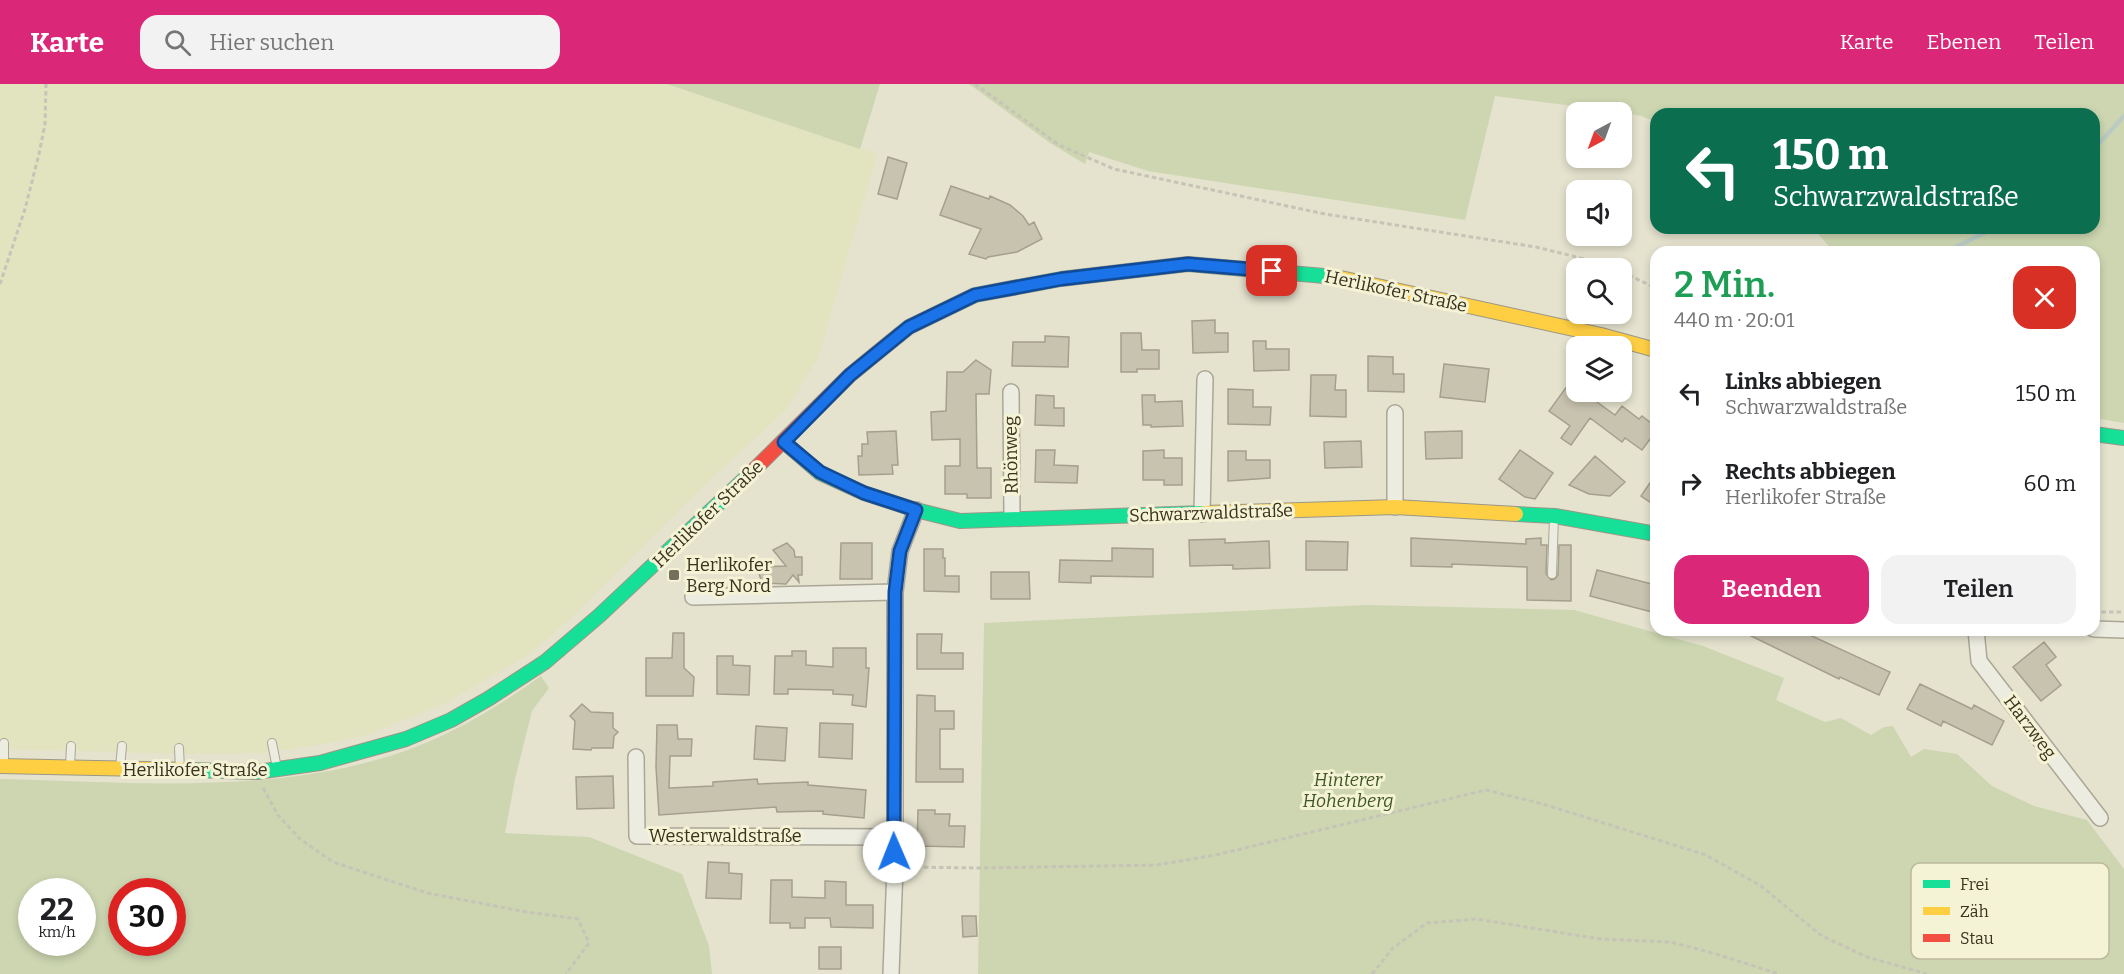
<!DOCTYPE html>
<html lang="de">
<meta charset="utf-8">
<style>
:root{--surface:#fff;--page:#f2f2f2;--text:#202124;--muted:#757577;--accent:#db2777}
body{margin:0;font-family:Bitter,serif;background:var(--page);color:var(--text);height:100vh;display:flex;flex-direction:column;font-size:22px;white-space:nowrap}
*{box-sizing:border-box;margin:0}
p{font-size:20px;color:var(--muted)}
.icon{flex:none;width:33px;height:33px;fill:none;stroke:currentColor;stroke-width:2;stroke-linecap:round;stroke-linejoin:round}
.map{position:relative;flex:1;overflow:hidden}
.details{position:absolute;left:1650px;top:162px;width:450px;height:390px;display:flex;flex-direction:column;background:var(--surface);border-radius:18px;box-shadow:0 3px 9px #0003}
.details>*{flex:none}
.guide{position:absolute;left:1650px;top:24px;width:450px;height:126px;border-radius:18px;box-shadow:0 3px 9px #0003;background:#0b6e4f;color:#fff;overflow:hidden}
.needle{width:39px;rotate:221deg}
.controls{position:absolute;left:1566px;top:18px;display:grid;gap:12px}
.controls a{display:grid;place-items:center;width:66px;height:66px;border-radius:12px;background:var(--surface);box-shadow:0 3px 9px #0003;font-size:30px}
.speed{position:absolute;left:18px;top:794px;display:flex;gap:12px;font-size:30px;font-weight:700;text-align:center}
.speed>*{display:grid;place-content:center;width:78px;height:78px;border-radius:50%;background:var(--surface);box-shadow:0 3px 9px #0003;line-height:1}
.speed small{font-size:15px;font-weight:400}
.speed .limit{border:9px solid #d22;background:#fff;color:#111}
.pin{position:absolute;display:grid;place-items:center;width:51px;height:51px;color:#fff;margin:-26px;border-radius:12px;box-shadow:0 3px 9px #0006}
.me{position:absolute;width:66px;margin:-33px;rotate:359deg;stroke-linejoin:round;filter:drop-shadow(0 0 4px #0008)}
.turn{display:flex;align-items:center;gap:21px;height:126px;padding:0 24px;font-size:27px}
.turn .icon{width:78px;height:78px;stroke-width:2.5}
.turn b{display:block;font-size:42px;line-height:51px}
.round{display:grid;place-items:center;flex:none;width:63px;height:63px;border-radius:18px;background:var(--page)}
.headline{display:flex;align-items:center;justify-content:space-between;height:102px;padding:0 24px}
h1{font-size:36px;font-weight:600;line-height:45px;color:#1e9e55}
.primary-button{display:flex;gap:12px;margin-top:auto;padding:12px 24px}
.primary-button a{flex:1;height:69px;border-radius:18px;background:var(--accent);color:#fff;font-size:24px;font-weight:600;line-height:69px;text-align:center}
.primary-button a+a{background:var(--page);color:var(--text)}
ul{padding:0;list-style:none}
li{display:flex;align-items:center;gap:18px;height:90px;padding:0 24px}
li div{flex:1}
li b{display:block;font-size:22px}
li em{font-style:normal}
header{display:flex;align-items:center;gap:36px;box-sizing:border-box;height:84px;padding:0 30px;background:var(--accent);color:#fff}
header strong{font-size:28px}
nav{display:flex;gap:33px;margin-inline-start:auto;font-size:21px}
.search{width:420px;height:54px;background:var(--page);display:flex;align-items:center;gap:15px;box-sizing:border-box;padding:0 21px;border-radius:18px;color:var(--muted);font-size:22px}
.map>svg:first-child{display:block}
</style>
<header>
<strong>Karte</strong>
<div class="search"><svg class="icon" aria-label="search" viewBox="0 0 24 24"><circle cx="10" cy="10" r="6"/><path d="M15 15l6 6"/></svg>Hier suchen</div>
<nav><a>Karte</a><a>Ebenen</a><a>Teilen</a></nav>
</header>
<div class="map">
<svg width="2124" height="890" viewBox="0 0 2124 890">
<rect width="100%" height="100%" fill="#e5e3ce"/>
<path fill="#e2e3bf" d="M0 0H667L877 70 818 274 786 326 715 391 571 534 528 571 444 620 364 652 318 661 263 669 182 670 0 665Z"/>
<path fill="#cdd6b1" fill-rule="evenodd" d="M667 0H880L860 65Z
M969 0H2124V339L2094 334V168H1834L1813 144H2094V30H1656V38L1641 32 1622 28 1495 12 1465 136 1148 87 1089 68 1085 80 1050 59Z
M1367 521 1574 526 1703 562 1784 594 1776 616 1825 638 1841 634 1871 651 1884 643 1893 642 1911 673 1924 665 1957 670 1992 702 2034 722 2087 736 2124 785V890H978L984 539Z
M541 592 549 604 532 627 515 695 505 749 589 753 682 790 709 862 712 890H0V695C131 698 267 711 393 671 447 654 496 624 541 592ZM32 807H82V858H32ZM122 807H172V858H122Z"/>
<g fill="none" stroke-linecap="round" stroke-linejoin="round">
<path stroke="#bacbc4" stroke-width="4.5" d="M2094 65 2124 32
M1946 168 1994 144"/>
</g>
<path fill="#c8c3af" stroke="#a59f8d" stroke-width="1.5" d="M888 73 907 79 897 115 878 110Z
M951 102 989 115 990 112 1010 121 1023 132 1029 141 1034 138 1042 155 1017 168 988 173 986 175 969 170 981 145 940 131Z
M1215 236V249H1228V268L1193 269 1192 237Z
M1121 249H1141L1142 266H1159V285H1137V288H1121Z
M1045 252 1069 253 1068 283 1012 282 1013 258H1045Z
M1253 257H1266V265H1289V286L1254 287Z
M1368 272 1393 273V290H1404V308L1368 307Z
M976 276 991 286 989 310H976L977 384H991V414H967V410H945V382H960V355L932 356 931 328 946 327 947 288H963Z
M1444 280 1489 285 1485 318 1440 313Z
M1311 291H1336L1335 306H1346V333L1310 332Z
M1570 298 1576 303V308H1583L1615 331 1622 322 1639 335 1642 332 1656 343V347L1642 366 1625 354 1622 358 1590 334 1571 361 1561 354 1570 342 1549 327Z
M1228 305 1253 306V323H1271L1270 341 1228 340Z
M1036 311 1054 312V324H1064V342L1035 341Z
M1142 311H1155V318L1182 317 1183 342 1151 343V341H1143Z
M896 347 898 381H892L893 390 859 391 858 372H862V360H868L867 348Z
M1462 347V374L1426 375 1425 348Z
M1361 357 1362 383 1325 384 1324 358Z
M1036 366H1055L1054 381 1078 382 1077 399 1035 398Z
M1164 366V374H1182V401H1164V396H1143V367Z
M1520 366 1553 389 1535 415 1525 413 1499 395Z
M1228 367H1246V376H1270V394L1228 397Z
M1595 372 1625 398 1610 412 1589 410 1569 401Z
M1656 390V422L1641 412Z
M1411 454 1526 460V455L1541 454V461H1547L1546 490 1551 496 1555 495 1558 491 1559 461H1571V517L1527 516V483L1452 480V483L1411 482Z
M1225 455V459L1269 457 1270 484 1233 485V481L1190 482 1189 456Z
M1306 457 1348 458 1347 486H1306Z
M787 459 794 466 795 473H802V491H798L799 498 793 491 786 500 762 499 757 483 786 482 773 466Z
M841 459H872V495H840Z
M1112 464 1153 465V493L1091 492V499L1059 498 1060 476 1112 477Z
M924 465H943V474H945V492H959V508L924 507Z
M1597 486 1656 501V529L1590 512Z
M991 488H1029L1030 515H991Z
M1739 546H1799L1890 588 1879 611 1840 593 1839 595Z
M673 549H684V584L694 593 693 612H646V574H672Z
M917 550H942L941 569H963V585H917Z
M2044 558 2056 573 2046 581 2061 601 2041 617 2013 583Z
M833 564H866V584H869L866 623 852 621 853 611 833 610V606L788 605V610H774L775 572H792V567H806V581L833 583Z
M717 572H733V581L750 582 749 611 717 610Z
M1920 600 1972 625 1974 621 2004 637 1992 661 1943 637 1941 642 1907 625Z
M917 611 935 612V627H954V645H940V685H963V698H916Z
M582 620 591 628 613 629V644L618 648 614 652 613 664H592L591 666 573 665 575 637 570 632Z
M820 639 853 640 852 675 819 673Z
M657 641H677L678 655H692L691 672H670L669 704 713 702V698L757 695 758 700 808 698V701L866 706 864 734 823 730V727L777 728 776 723 659 731 656 683Z
M756 642 787 644 785 677 754 675Z
M613 692 614 724 577 725 576 693Z
M918 726H935V730H950L949 742H965L964 763 917 762Z
M708 778 729 779V789L742 790 741 815 706 814Z
M771 796H792V813L825 814V797L846 798V821H873V844L831 843 830 834H805V844H790V839H770Z
M962 832H976L977 852 963 853Z
M819 863H841V885H819Z"/>
<g fill="none" stroke-linecap="round" stroke-linejoin="round">
<g stroke="#aaa797" stroke-width="10">
<path id="lane" d="M1552 490 1554 433
M272 659 277 684
M179 664 180 686
M4 682V659
M70 682 71 662
M120 684 122 662"/>
</g>
<g stroke="#aaa797" stroke-width="18">
<path id="street" d="M1011 308 1012 433
M1395 423V329
M1202 430 1205 295
M693 513 895 508
M2094 545 2124 546
M1976 546 1979 577 2100 734
M636 673 637 752 893 753
M891 890 895 783V508L900 467 916 426"/>
</g>
<g stroke="#9a9787" stroke-width="16">
<path id="fast" d="M899 251 909 243 975 211 1061 195 1188 180 1336 193
M2094 350 2124 354
M784 358 820 389 864 409 916 426 960 437 1205 429
M1516 430 1555 432 1656 450
M192 686 257 688 320 679 406 655 451 636 488 615 545 578 600 531 753 387"/>
</g>
<g stroke="#9a9787" stroke-width="16">
<path id="slow" d="M1336 193 1601 251 1656 266
M1205 429 1395 423 1516 430
M0 682 192 686"/>
</g>
<g stroke="#9a9787" stroke-width="16">
<path id="jam" d="M753 387 850 291 899 251"/>
</g>
<path stroke="#c6c4b7" stroke-width="3" stroke-dasharray="4.5 3" stroke-linecap="butt" d="M975 0 1059 61 1114 85 1325 130 1536 163 1601 179 1613 184
M1622 188 1656 204
M0 200 25 125 39 70 45 40 46 0
M2094 528H2124
M263 704 278 731 300 755 333 778 427 809 527 828 578 835 589 859 566 890
M909 783 979 784 1157 781 1216 771 1486 706 1543 720 1706 771 1761 802 1822 852 1867 873 1927 890
M1372 890 1393 864 1427 839 1477 835 1600 855 1671 858 1716 870 1779 890"/>
<use href="#lane" stroke="#edece0" stroke-width="8"/>
<use href="#street" stroke="#edece0" stroke-width="15"/>
<use href="#fast" stroke="#16e098" stroke-width="14"/>
<use href="#slow" stroke="#ffcf43" stroke-width="14"/>
<use href="#jam" stroke="#f24e42" stroke-width="14"/>
</g>
<g fill="none" stroke-linecap="round" stroke-linejoin="round">
<g stroke="#114b97" stroke-width="15">
<path id="route" d="M894 768 895 508 900 467 916 426 864 409 820 388 784 358 850 291 909 243 975 211 1061 195 1188 180 1272 187"/>
</g>
<use href="#route" stroke="#1a73e8" stroke-width="10"/>
</g>
<rect fill="#75705c" stroke="#f5f3d5" stroke-width="2" x="668" y="485" width="12" height="12" rx="3"/>
<g text-anchor="middle" dominant-baseline="central" stroke-width="6" stroke-linejoin="round" paint-order="stroke">
<g font-size="18" fill="#39321f" stroke="#f5f3d5">
<text transform="translate(1396 207) rotate(12)">Herlikofer Straße</text>
<text transform="translate(1011 371) rotate(-91)">Rhönweg</text>
<text transform="translate(1211 429) rotate(-2)">Schwarzwaldstraße</text>
<text transform="translate(708 430) rotate(-44)">Herlikofer Straße</text>
<text transform="translate(2030 643) rotate(53)">Harzweg</text>
<text x="195" y="686">Herlikofer Straße</text>
<text x="725" y="752">Westerwaldstraße</text>
</g>
<g font-size="18" fill="#39321f" stroke="#f5f3d5" text-anchor="start">
<text x="686" y="481">Herlikofer<tspan x="686" dy="21">Berg Nord</tspan></text>
</g>
<g font-size="18" font-style="italic" fill="#3e5526" stroke="#f5f3d5">
<text x="1348" y="696">Hinterer<tspan x="1348" dy="21">Hohenberg</tspan></text>
</g>
</g>
<rect x="1911" y="779" width="198" height="96" rx="9" fill="#f5f3d5" stroke="#bdb99e" stroke-width="1.5"/>
<rect x="1923" y="796" width="27" height="8" fill="#16e098"/>
<rect x="1923" y="823" width="27" height="8" fill="#ffcf43"/>
<rect x="1923" y="850" width="27" height="8" fill="#f24e42"/>
<g font-size="16" fill="#39321f">
<text x="1960" y="806">Frei</text>
<text x="1960" y="833">Zäh</text>
<text x="1960" y="860">Stau</text>
</g>
</svg>
<div class="controls">
<a><svg class="needle" viewBox="-14 -14 28 28"><path d="M0-13l5 13h-10z" fill="#e53935"/><path d="M0 13l5-13h-10z" fill="#757577"/></svg></a>
<a><svg class="icon" aria-label="sound" viewBox="0 0 24 24"><path d="M4 9h4l5-4v14l-5-4H4zM17 9q2 3 0 6"/></svg></a>
<a><svg class="icon" aria-label="search" viewBox="0 0 24 24"><circle cx="10" cy="10" r="6"/><path d="M15 15l6 6"/></svg></a>
<a><svg class="icon" aria-label="layers" viewBox="0 0 24 24"><path d="M12 4l9 5-9 5-9-5zM3 14l9 5 9-5"/></svg></a>
</div>
<div class="speed"><div>22<small>km/h</small></div><div class="limit">30</div></div>
<div class="pin" style="left:1272px;top:187px;background:#d93025"><svg class="icon" aria-label="arrive" viewBox="0 0 24 24"><path d="M6 21V4h12l-3 4 3 4H6"/></svg></div>
<svg class="me" style="left:894px;top:768px" viewBox="-20 -20 40 40"><circle r="19" fill="#fff"/><path d="M0-13L10 11 0 6-10 11z" fill="#1a73e8"/></svg>
<div class="guide">
<div class="turn"><svg class="icon" aria-label="left" viewBox="0 0 24 24"><path d="M17 20v-9H6M10 6l-5 5 5 5"/></svg><div><b>150 m</b>Schwarzwaldstraße</div></div>
</div>
<section class="details">
<div class="headline"><div><h1>2 Min.</h1><p>440 m · 20:01</p></div><a class="round" style="background:#d93025;color:#fff"><svg class="icon" aria-label="close" viewBox="0 0 24 24"><path d="M6 6l12 12M18 6L6 18"/></svg></a></div>
<ul>
<li><svg class="icon" aria-label="left" viewBox="0 0 24 24"><path d="M17 20v-9H6M10 6l-5 5 5 5"/></svg><div><b>Links abbiegen</b><p>Schwarzwaldstraße</p></div><em>150 m</em></li>
<li><svg class="icon" aria-label="right" viewBox="0 0 24 24"><path d="M7 20v-9h11M14 6l5 5-5 5"/></svg><div><b>Rechts abbiegen</b><p>Herlikofer Straße</p></div><em>60 m</em></li>
</ul>
<div class="primary-button"><a>Beenden</a><a>Teilen</a></div>
</section>
</div>
